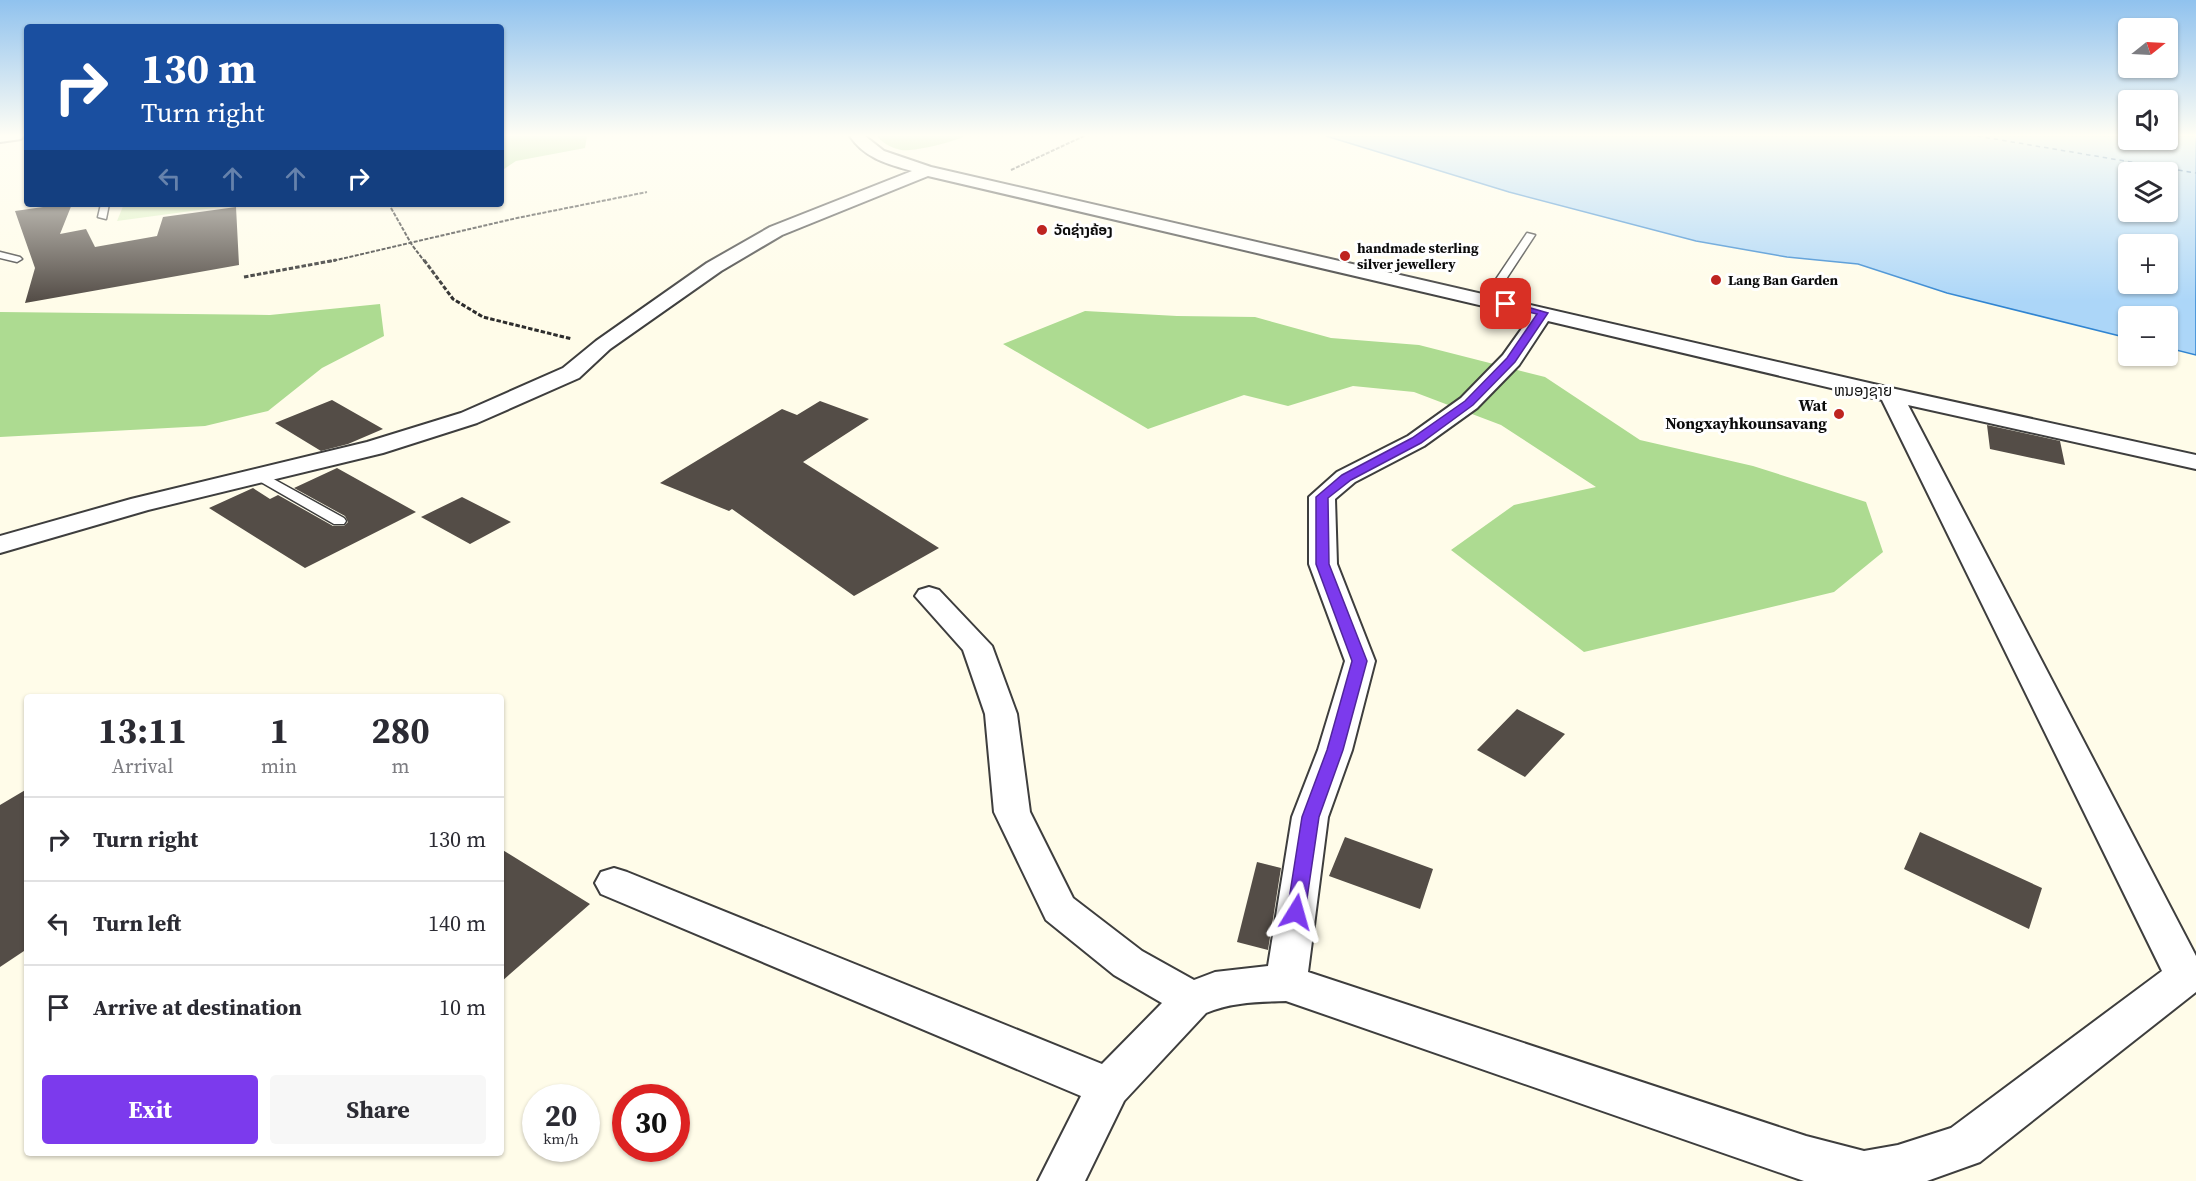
<!DOCTYPE html>
<meta charset="utf-8">
<style>
:root{--surface:#fff;--page:#f7f7f7;--text:#2b2b33;--muted:#7c7c81;--line:#e1e1e2;--accent:#7c3aed}
body{margin:0;font-family:"Source Serif 4","Noto Sans Lao",serif;background:var(--page);color:var(--text);height:100vh;display:flex;flex-direction:column;font-size:22px;white-space:nowrap}
*{box-sizing:border-box;margin:0}
p{font-size:20px;color:var(--muted)}
.icon{flex:none;width:33px;height:33px;fill:none;stroke:currentColor;stroke-width:2;stroke-linecap:round;stroke-linejoin:round}
.map{position:relative;flex:1;overflow:hidden}
.panel{position:absolute;left:24px;top:694px;width:480px;height:462px;display:flex;flex-direction:column;background:var(--surface);border-radius:6px;box-shadow:0 2px 4px #0004}
.panel>*{flex:none}
.top-card{position:absolute;left:24px;top:24px;width:480px;height:183px;border-radius:6px;box-shadow:0 2px 4px #0004;background:#1a4fa0;color:#fff;overflow:hidden}
.needle{width:39px;rotate:72deg}
.fabs{position:absolute;left:2118px;top:18px;display:grid;gap:12px}
.fabs a{display:grid;place-items:center;width:60px;height:60px;border-radius:6px;background:var(--surface);box-shadow:0 2px 4px #0004;font-size:30px}
.speed{position:absolute;left:522px;top:1084px;display:flex;gap:12px;font-size:30px;font-weight:700;text-align:center}
.speed>*{display:grid;place-content:center;width:78px;height:78px;border-radius:50%;background:var(--surface);box-shadow:0 2px 4px #0004;line-height:1}
.speed small{font-size:15px;font-weight:400}
.speed .limit{border:9px solid #d22;background:#fff;color:#111}
.pin{position:absolute;display:grid;place-items:center;width:51px;height:51px;color:#fff;margin:-26px;border-radius:12px;box-shadow:0 3px 9px #0006}
.me{position:absolute;width:66px;margin:-33px;rotate:8deg;stroke-linejoin:round;filter:drop-shadow(0 0 4px #0008)}
.turn{display:flex;align-items:center;gap:21px;height:126px;padding:0 18px;font-size:27px}
.turn .icon{width:78px;height:78px;stroke-width:2.5}
.turn b{display:block;font-size:42px;line-height:51px}
.lanes{display:flex;align-items:center;height:57px;padding:0 18px;background:#0003;justify-content:center;gap:30px;direction:ltr}
.lanes .off{opacity:.35}
.eta{display:flex;justify-content:space-evenly;align-items:center;height:102px;text-align:center}
.eta b{font-size:36px;font-weight:700;line-height:42px}
.primary-button{display:flex;gap:12px;margin-top:auto;padding:12px 18px}
.primary-button a{flex:1;height:69px;border-radius:6px;background:var(--accent);color:#fff;font-size:24px;font-weight:700;line-height:69px;text-align:center}
.primary-button a+a{background:var(--page);color:var(--text)}
ul{padding:0;list-style:none}
li{display:flex;align-items:center;gap:18px;height:84px;padding:0 18px;border-top:2px solid var(--line)}
li div{flex:1}
li b{display:block;font-size:22px}
li em{font-style:normal}
.map>svg:first-child{display:block}
</style>
<div class="map">
<svg width="2196" height="1181" viewBox="0 0 2196 1181">
<rect width="100%" height="100%" fill="#fffce9"/>
<path fill="#addb91" d="M501 136H587L585 148 516 161 501 171Z
M877 136H965C954 142 913 152 901 150 892 148 882 143 877 136Z
M380 304 384 336 322 368 268 411 205 426 0 437V312L270 315Z
M1085 311 1177 316 1255 317 1331 338 1419 345 1545 377 1640 440 1753 466 1866 502 1883 552 1834 592 1584 652 1451 550 1514 505 1596 487 1501 425 1414 392 1353 386 1288 406 1244 395 1148 429 1003 344Z"/>
<path fill="#def1c4" d="M124 204H243L117 221Z"/>
<path fill="#acd6f8" stroke="#3185d1" stroke-width="1.5" fill-rule="evenodd" d="M1326 136H2128V140H2168V136H2196V355L2168 348V316H2128V338L1947 293 1858 264 1787 257 1696 241 1509 192ZM2168 172V212H2128V172ZM2128 244H2168V284H2128Z"/>
<g fill="none" stroke-linecap="round" stroke-linejoin="round">
<path stroke="#12579f" stroke-width="1.5" stroke-dasharray="4.5 4" stroke-linecap="butt" d="M1977 136 2196 173"/>
</g>
<path fill="#544d47" d="M64 204H72L60 234 86 229 95 247 157 236 163 217 236 207 239 265 25 303 35 268 15 211Z
M332 400 383 429 348 444 321 451 275 423Z
M820 401 869 419 803 462 939 548 854 596 732 509 729 511 660 483 782 409 797 415Z
M1987 425 2060 441 2065 465 1990 449Z
M337 468 416 512 305 568 209 508 253 488 270 499 278 495 333 526H344L348 522 345 516 294 488Z
M462 497 511 522 470 544 421 517Z
M1517 709 1565 734 1525 777 1477 750Z
M27 789V949L0 967V805Z
M1920 832 2042 888 2029 929 1904 869Z
M1345 837 1433 869 1420 909 1329 876Z
M501 849 590 904 501 982Z
M1257 862 1281 868 1268 950 1237 942Z"/>
<g fill="none" stroke-linecap="round" stroke-linejoin="round">
<g stroke="#3e3e3e" stroke-width="3">
<path id="lane" d="M101 204H109L106 219 98 217Z
M1527 233 1535 235 1491 302H1483L1482 300Z
M0 252 20 257 22 259 17 262 0 258Z
M259 471 344 518 346 521 344 524H334L254 478 252 475 254 472Z"/>
</g>
<g stroke="#3e3e3e" stroke-width="4">
<path id="street" d="M0 136H23L21 139 0 142Z
M850 136H865L884 151 931 167 1891 388 2196 455V469L1908 405 2196 956V992L1980 1162 1927 1181H1804L1286 1001C1259 1002 1231 1002 1206 1013L1124 1101 1085 1181H1038L1081 1096 601 894 595 883 601 872 614 868 627 872 1102 1064 1162 1003 1114 975 1046 920 994 812 985 714 963 650 915 596 919 590 929 587 939 590 992 646 1017 714 1030 812 1073 898 1142 951 1194 980 1215 972 1268 966 1292 817 1318 750 1345 661 1309 564V497L1337 472 1408 436 1461 398 1503 355 1530 317 928 176 782 235 721 271 610 349 579 378 477 423 383 453 148 510 0 553V536L131 499 367 442 461 413 563 368 596 341 707 263 770 227 912 171C888 164 864 158 850 136ZM1548 321 1882 400 2162 971 1951 1128 1898 1145 1864 1151 1806 1136 1308 972 1328 817 1352 750 1375 661 1337 564 1335 499 1355 482 1424 446 1477 408 1519 365Z"/>
</g>
<path stroke="#2d2d2d" stroke-width="2" stroke-dasharray="4 1.5" stroke-linecap="butt" d="M1011 170 1084 136
M391 208 412 245 425 262
M328 262 517 218 647 192"/>
<path stroke="#2d2d2d" stroke-width="3" stroke-dasharray="4.5 2" stroke-linecap="butt" d="M424 260 453 299 483 317 572 339
M244 277 336 260"/>
<use href="#lane" fill="#fff" fill-rule="evenodd"/>
<use href="#street" fill="#fff" fill-rule="evenodd"/>
</g>
<linearGradient id="sky" x2="0" y2="1"><stop stop-color="#90c2ee"/><stop offset="0.45" stop-color="#fffef5"/><stop offset="1" stop-color="#fffef5" stop-opacity="0"/></linearGradient>
<rect width="2196" height="301" fill="url(#sky)"/>
<path fill="#7c3aed" stroke="#51269a" stroke-width="1.5" d="M1506 301 1548 313 1515 362 1473 405 1421 443 1351 480 1328 498 1329 564 1367 661 1343 750 1319 817 1305 912 1303 917 1296 919 1290 917 1287 912 1302 817 1327 750 1352 661 1316 564V497L1342 475 1412 438 1465 401 1507 358 1537 314 1502 306V302Z"/>
<g fill="#be2420" stroke="#fff" stroke-width="2">
<circle cx="1042" cy="230" r="6"/>
<circle cx="1345" cy="256" r="6"/>
<circle cx="1716" cy="280" r="6"/>
<circle cx="1839" cy="414" r="6"/>
</g>
<g text-anchor="middle" dominant-baseline="central" stroke-width="6" stroke-linejoin="round" paint-order="stroke">
<g font-size="14" font-weight="bold" fill="#0b0b0b" stroke="#fff" text-anchor="start">
<text x="1054" y="230">ວັດຊ່າງຄ້ອງ</text>
<text x="1357" y="248">handmade sterling<tspan x="1357" dy="16">silver jewellery</tspan></text>
<text x="1728" y="280">Lang Ban Garden</text>
</g>
<g font-size="15" fill="#0b0b0b" stroke="#fff">
<text x="1863" y="390">ຫນອງຊາຍ</text>
</g>
<g font-size="16" font-weight="bold" fill="#0b0b0b" stroke="#fff" text-anchor="end">
<text x="1827" y="405">Wat<tspan x="1827" dy="18">Nongxayhkounsavang</tspan></text>
</g>
</g>
</svg>
<div class="fabs">
<a><svg class="needle" viewBox="-14 -14 28 28"><path d="M0-13l5 13h-10z" fill="#e53935"/><path d="M0 13l5-13h-10z" fill="#7c7c81"/></svg></a>
<a><svg class="icon" aria-label="sound" viewBox="0 0 24 24"><path d="M4 9h4l5-4v14l-5-4H4zM17 9q2 3 0 6"/></svg></a>
<a><svg class="icon" aria-label="layers" viewBox="0 0 24 24"><path d="M12 4l9 5-9 5-9-5zM3 14l9 5 9-5"/></svg></a>
<a>+</a>
<a>−</a>
</div>
<div class="speed"><div>20<small>km/h</small></div><div class="limit">30</div></div>
<div class="pin" style="left:1506px;top:304px;background:#d93025"><svg class="icon" aria-label="arrive" viewBox="0 0 24 24"><path d="M6 21V4h12l-3 4 3 4H6"/></svg></div>
<svg class="me" style="left:1296px;top:912px" viewBox="-20 -20 40 40"><path d="M0-17L14 15 0 8-14 15z" fill="#7c3aed" stroke="#fff" stroke-width="4"/></svg>
<div class="top-card">
<div class="turn"><svg class="icon" aria-label="right" viewBox="0 0 24 24"><path d="M7 20v-9h11M14 6l5 5-5 5"/></svg><div><b>130 m</b>Turn right</div></div>
<div class="lanes"><svg class="icon off" aria-label="left" viewBox="0 0 24 24"><path d="M17 20v-9H6M10 6l-5 5 5 5"/></svg><svg class="icon off" aria-label="ahead" viewBox="0 0 24 24"><path d="M12 20V5M6 11l6-6 6 6"/></svg><svg class="icon off" aria-label="ahead" viewBox="0 0 24 24"><path d="M12 20V5M6 11l6-6 6 6"/></svg><svg class="icon" aria-label="right" viewBox="0 0 24 24"><path d="M7 20v-9h11M14 6l5 5-5 5"/></svg></div>
</div>
<section class="panel">
<div class="eta">
<div><b>13:11</b><p>Arrival</p></div>
<div><b>1</b><p>min</p></div>
<div><b>280</b><p>m</p></div>
</div>
<ul>
<li><svg class="icon" aria-label="right" viewBox="0 0 24 24"><path d="M7 20v-9h11M14 6l5 5-5 5"/></svg><div><b>Turn right</b></div><em>130 m</em></li>
<li><svg class="icon" aria-label="left" viewBox="0 0 24 24"><path d="M17 20v-9H6M10 6l-5 5 5 5"/></svg><div><b>Turn left</b></div><em>140 m</em></li>
<li><svg class="icon" aria-label="arrive" viewBox="0 0 24 24"><path d="M6 21V4h12l-3 4 3 4H6"/></svg><div><b>Arrive at destination</b></div><em>10 m</em></li>
</ul>
<div class="primary-button"><a>Exit</a><a>Share</a></div>
</section>
</div>
